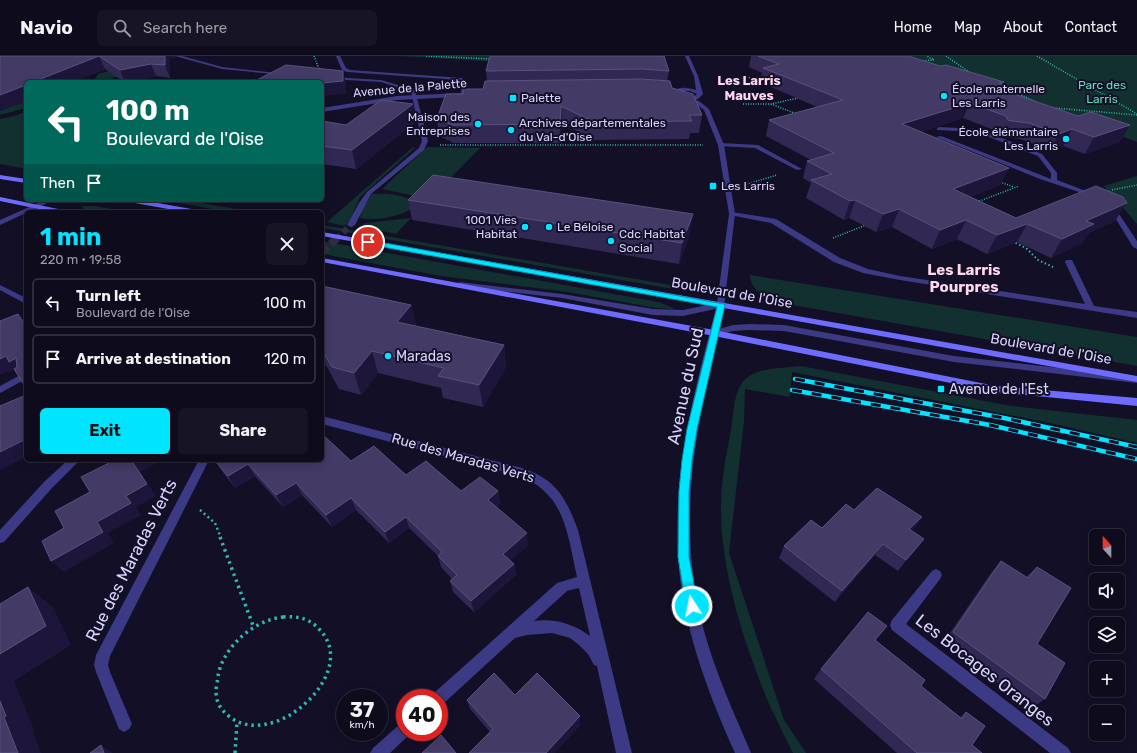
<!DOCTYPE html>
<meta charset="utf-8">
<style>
:root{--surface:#0e0b1c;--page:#171425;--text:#f1f3f6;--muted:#9b9ba3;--line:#2e2b3b;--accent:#00e5ff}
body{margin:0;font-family:Rubik,sans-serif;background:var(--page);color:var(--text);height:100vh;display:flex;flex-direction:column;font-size:15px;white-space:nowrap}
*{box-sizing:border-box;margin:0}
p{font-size:13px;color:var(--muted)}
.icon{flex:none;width:22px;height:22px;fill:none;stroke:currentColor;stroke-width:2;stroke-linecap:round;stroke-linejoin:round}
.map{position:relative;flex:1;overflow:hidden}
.side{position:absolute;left:24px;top:154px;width:300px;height:252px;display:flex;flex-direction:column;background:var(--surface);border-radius:6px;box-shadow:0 2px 10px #0003,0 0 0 1px var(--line)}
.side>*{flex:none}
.banner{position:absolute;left:24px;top:24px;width:300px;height:122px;border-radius:6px;box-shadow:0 2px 10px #0003,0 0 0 1px var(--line);background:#00695c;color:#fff;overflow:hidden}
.needle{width:26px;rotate:339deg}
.fabs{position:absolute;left:1089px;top:473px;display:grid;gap:8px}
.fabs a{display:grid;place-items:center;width:36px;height:36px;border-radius:6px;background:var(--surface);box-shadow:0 2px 10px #0003,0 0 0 1px var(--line);font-size:20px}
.speed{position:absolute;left:336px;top:633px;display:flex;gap:8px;font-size:20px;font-weight:700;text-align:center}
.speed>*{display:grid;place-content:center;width:52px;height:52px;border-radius:50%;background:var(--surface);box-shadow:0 2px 10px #0003,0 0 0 1px var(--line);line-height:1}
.speed small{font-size:10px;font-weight:400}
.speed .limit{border:6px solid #d22;background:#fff;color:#111}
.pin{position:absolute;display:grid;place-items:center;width:34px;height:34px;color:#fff;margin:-17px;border:2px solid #fff;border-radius:50%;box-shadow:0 1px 4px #0007}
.me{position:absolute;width:44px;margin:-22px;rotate:349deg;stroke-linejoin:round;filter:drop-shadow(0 0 3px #0008)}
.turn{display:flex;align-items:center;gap:14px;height:84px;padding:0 16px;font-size:18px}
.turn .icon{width:52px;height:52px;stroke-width:2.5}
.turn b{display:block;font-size:28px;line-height:34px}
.then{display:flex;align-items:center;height:38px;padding:0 16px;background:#0003;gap:8px;font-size:15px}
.round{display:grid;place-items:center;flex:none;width:42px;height:42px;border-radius:6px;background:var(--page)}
.summary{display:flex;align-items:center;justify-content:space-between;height:68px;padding:0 16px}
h1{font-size:24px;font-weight:700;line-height:30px;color:var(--accent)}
.primary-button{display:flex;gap:8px;margin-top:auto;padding:8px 16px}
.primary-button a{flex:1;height:46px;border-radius:6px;background:var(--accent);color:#111;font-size:16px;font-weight:700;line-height:46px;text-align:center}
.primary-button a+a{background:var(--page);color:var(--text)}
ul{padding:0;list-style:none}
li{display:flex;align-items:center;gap:12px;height:50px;margin:0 8px 6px;padding:0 8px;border:2px solid var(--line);border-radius:6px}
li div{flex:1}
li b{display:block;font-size:15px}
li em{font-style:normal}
header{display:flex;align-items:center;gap:24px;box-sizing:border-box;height:56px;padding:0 20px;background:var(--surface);border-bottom:1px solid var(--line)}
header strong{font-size:19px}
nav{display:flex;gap:22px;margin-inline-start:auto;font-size:14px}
.search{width:280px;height:36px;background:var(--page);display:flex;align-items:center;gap:10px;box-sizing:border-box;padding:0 14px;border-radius:6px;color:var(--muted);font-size:15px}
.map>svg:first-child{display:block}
</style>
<header>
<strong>Navio</strong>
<div class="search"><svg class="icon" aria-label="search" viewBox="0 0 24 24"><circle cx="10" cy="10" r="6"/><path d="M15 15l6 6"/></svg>Search here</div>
<nav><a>Home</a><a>Map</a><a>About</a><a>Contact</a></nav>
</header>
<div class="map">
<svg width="1137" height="697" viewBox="0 0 1137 697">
<rect width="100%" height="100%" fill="#130f26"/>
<path fill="#12302f" d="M398 0H606L534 8Z
M909 0H1137V86Z
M156 3 104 26H93L98 18Z
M26 45V52L0 59V55Z
M26 56V113L0 108V63L14 60Z
M413 91 415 92 360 141 351 162 345 170 327 166Z
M427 91 480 92 424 149 415 140 382 133Z
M1137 120V168L1104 130Z
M372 138C384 137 400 138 411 144L412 152C401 161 375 165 360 162L362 154Z
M162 144H186L252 156H230Z
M81 150H95L126 156C115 156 89 159 81 150Z
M411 162 396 178 359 170 366 167Z
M322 169 688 232 680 233 667 232 322 172Z
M322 185 658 246 674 252 672 253 656 252 568 236 441 220 322 198Z
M750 219 1137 281V310L776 246C763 241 751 234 750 219Z
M801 310 1011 350 1137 364V387L1050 367 792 316 790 341 745 333 744 365 729 497 784 664 806 697H793C782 674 770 652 761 628 740 573 721 512 721 452 721 425 726 399 731 374 734 357 733 331 748 321 763 311 785 312 801 310Z"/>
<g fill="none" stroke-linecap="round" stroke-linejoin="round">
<path stroke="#312d47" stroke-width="6" stroke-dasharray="6 3.5" stroke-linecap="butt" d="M336 183 351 169"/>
<path stroke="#312d47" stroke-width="8" stroke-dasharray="8 4" stroke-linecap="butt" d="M322 196 337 182"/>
<path stroke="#2fb8b0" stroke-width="1.5" stroke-dasharray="1 1.5" stroke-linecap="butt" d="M314 0 319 13
M426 0 491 3
M946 0 972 18
M1037 0 1137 58
M918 5 934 4 927 0
M729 23 763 21
M1010 34 1034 45
M743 48H771L798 42
M771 48 797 58
M1054 52 1137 59
M440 89H703
M1000 126 1014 131
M744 129 777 119
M1112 134 1137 129
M977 146 1019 130
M833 182 866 169"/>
<path stroke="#2fb8b0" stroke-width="2" stroke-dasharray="1.5 2.5" stroke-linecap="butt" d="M1012 185 1026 192 1038 204 1053 211"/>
<path stroke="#2fb8b0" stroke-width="2.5" stroke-dasharray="2 3" stroke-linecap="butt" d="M200 454 215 467 221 482"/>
<path stroke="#2fb8b0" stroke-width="3.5" stroke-dasharray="2.5 4" stroke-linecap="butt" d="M220 481 254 572
M283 561C298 560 309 562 319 573 353 607 305 661 267 668 254 671 240 669 230 661 218 652 214 642 217 627 218 622 218 617 220 612 229 586 256 564 283 561Z
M235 697 237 667"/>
<path fill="#3d3a85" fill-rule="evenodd" d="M939 71 979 73 1042 98 1057 117V124L1099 140 1094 141 1040 123 936 81 941 80 1051 123V117L1038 100 976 76 937 74V72Z
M721 87 758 89 802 113 797 114 755 92 719 90 718 89Z
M1111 148 1113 149 1137 185V193L1133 191 1108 150Z
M732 156 776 163 840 202 868 213 900 220 1085 248 1065 206 1066 204H1072L1094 250 1137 256V262L900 224 863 217 834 206 771 167 730 159V157Z
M0 229 26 242V248L0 234Z
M26 316V323L0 337V330Z
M322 360 522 412C556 423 566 442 578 474L632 697H616L597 610 594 609 588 598 579 589 570 582 552 577 527 579 515 582 444 647 439 649V642H432L434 637 557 527 577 521C567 477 566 439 520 420L322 368ZM579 532 590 580C574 568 554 562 534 565L567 535Z
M199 404H209L110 600 108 609 110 616 132 668 129 673 124 676 119 673 96 616 94 609 96 599Z
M936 513 940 515 942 519 940 523 906 568 1068 692 1071 697H1050L892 574 890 569 892 564 932 515Z
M405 665V676H411L410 678 390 697H370L373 692 400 668Z"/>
<path fill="#3d3a85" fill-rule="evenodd" d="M175 0H182L222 11 285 18 283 19 222 13Z
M331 21 381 24 415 34 428 85 424 94 371 138 355 169 351 171 347 169 359 147 367 136 419 92 422 85 411 36 381 26 329 23Z
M68 404H80L52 432 4 486 0 487V474L44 426Z"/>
<path fill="#3d3a85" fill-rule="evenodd" d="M336 0H340L346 12 350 14 462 22 466 26 467 37 477 36 480 38 477 40 397 44 322 56V52L397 40 461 37 462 26 459 24 347 16 342 14Z
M685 0H689L698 20 703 38 698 43 694 44 699 45 709 53 724 89 735 158 724 251 683 260 653 259 562 242 457 230 456 228 460 226 562 238 653 253 683 254 717 247 729 158 718 89 704 54 695 47 677 42 671 37C678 30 687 31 696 34L694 20ZM681 35H690L697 38C691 44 683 41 677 37Z"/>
<path fill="#3d3a85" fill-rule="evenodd" d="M45 144H54L0 169V164Z
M721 246 725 249 719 273 733 269 749 268 784 269 954 300 1137 321V327L954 306 784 275 749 274 733 275 718 279C693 379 677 474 704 575 716 618 734 657 751 697H735C707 635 682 568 678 500 673 414 695 331 717 249Z"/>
<path fill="#6f6bff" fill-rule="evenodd" d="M0 119 26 123V127L0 123Z
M0 141 63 154 66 156H53L0 145Z
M126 144H141L197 154 200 156H185L129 146Z
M322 176 1137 320V326L322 180Z
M322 202 714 274 996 330 1137 342V350L996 336 714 280 322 206Z"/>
<g stroke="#00e5ff" stroke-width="4.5">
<path id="rail" d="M795 323 1004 362 1137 391
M792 334 990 369 1137 403"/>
</g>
<use href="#rail" stroke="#130f26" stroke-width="3" stroke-dasharray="10" stroke-linecap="butt"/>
</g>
<path fill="#312854" d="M0 0H175L176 2H170V22L156 20 130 26H124L105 13 72 26H26L5 53Z
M490 0 669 15 667 25 672 32 702 59 699 77H690L689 83 593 84 562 67 560 87H454L439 80 437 62 463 38 483 33 487 25 486 15Z
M751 0H908L940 10 1004 26 1003 28 1014 32 1012 37 1120 86 1085 98 1063 90 1050 94 1020 83 1004 81 1001 80 999 76 963 62 921 76 1009 112 1000 129 970 141 1016 162 1115 165 1089 177 1082 187 1051 202 1017 186 987 198 957 183 932 193 892 171 876 176 849 162 844 164 806 142 811 127 803 122 807 105 811 104 766 80 769 64 817 51 760 26 762 17 749 11Z
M413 48 416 66 356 113 322 108V65L346 69Z
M408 144 690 178 679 208 412 164Z
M322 230 411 249 416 270 504 289 506 311 483 351 443 342 441 332 378 317 361 339 339 333 326 309 322 311Z
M351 405 406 419 461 435H498L500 447 496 451 528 489 510 504 514 508 516 519 474 556 453 536 450 525 452 523 441 511 438 500 409 472 389 487 356 454 332 471 302 439 283 451 255 420 235 432 224 418 216 406Z
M854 454 914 473 912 474 915 494 898 515 875 499 835 546 779 502 784 490 822 472Z
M1001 505 1026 521 1037 511V588L1045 643 1032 652 943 587 991 517Z
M875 584 921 630 960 661 966 656 972 689 982 697H897L814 623 821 613Z
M515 639 580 660V670L490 676 470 653 467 644Z"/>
<path fill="#1d163a" d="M99 0 105 13 72 26H33Z
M165 0H175L176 2H170V22L165 9Z
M151 8 156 20 130 26H125L120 14Z
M343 15 346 28V38L322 40V27Z
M26 29V45L5 53 0 54V39Z
M1014 32 1007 47 1005 35Z
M970 47 963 62 896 84 902 68Z
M413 48 416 66 356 113 352 94Z
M561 50 562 67 560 87V68Z
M1130 69 1120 86 1085 98 1094 81Z
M1072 73 1063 90 1050 94 1059 78Z
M1009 112 1000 129 945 151 953 133Z
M855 144 849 162 844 164 850 145Z
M1127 147 1115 165 1089 177 1082 187 1051 202 1062 183 1086 165Z
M899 153 892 171 876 176 883 158Z
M693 158 690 178 679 208 682 187Z
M966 164 957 183 932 193 940 174Z
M1027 168 1017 186 987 198 997 179Z
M411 249 416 271 397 266Z
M504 289 506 311 483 351 479 329Z
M372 295 378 317 361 339 354 317Z
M322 298 326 309 322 311Z
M6 300 16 302 26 314 15 313 0 319V303Z
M26 383V401L0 414V396Z
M131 404H163L140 416 156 440 136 451 141 459 108 477 114 487 64 516 51 505 97 466 126 440Z
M248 408 255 420 235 432 228 420Z
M296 427 302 439 283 451 276 439Z
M498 435 500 447 490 456 488 444Z
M351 442 356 454 332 471 326 459Z
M406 461 409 472 389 487 385 476Z
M922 461 914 473 902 484 909 473Z
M527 477 528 489 505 509 503 498Z
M924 483 915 494 898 515 906 504Z
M883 488 875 499 835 546 842 535Z
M514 508 516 519 474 556 471 545Z
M28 531 53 551 71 589 14 625 35 676 33 677 41 697H18L4 661 0 645V598Z
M580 660V670L555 697H546Z
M101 689 113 697H104Z"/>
<path fill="#433a66" stroke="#5a527e" d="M0 0H165V9L151 8 120 14 99 0 33 26H26V29L0 39Z
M490 0H664L669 15 642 13 486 15Z
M758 0H908L940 10 946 9 1004 26 999 27 1014 32 1005 35 1078 60 1091 56 1130 69 1094 81 1072 73 1059 78 1029 67 1012 65 1008 64 1006 60 970 47 902 68 1009 112 953 133 1016 162 1096 130 1123 141 1127 147 1086 165 1094 168 1062 183 1027 168 997 179 966 164 940 174 899 153 883 158 855 144 850 145 811 124 832 118 807 105 834 97 769 64 843 44 763 12 779 8Z
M286 9 343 15V25L322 27V26H253Z
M641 23 670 25 672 32 693 38 702 59H689L692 65 594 66 561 50 560 68 452 69 437 62 446 38H463L464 33H483L485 25Z
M381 44 413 48 352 94 322 90V65L346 69Z
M433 119 693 158 682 187 408 144Z
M322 230 411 249 397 266 504 289 479 329 438 320 444 312 372 295 354 317 332 311 322 294Z
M18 258 26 270V332L14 313 17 311 16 302 9 306 6 300 0 303V265Z
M26 339V362L25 363 26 365V383L0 396V350Z
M322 378 351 405 374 390 406 419 426 405 461 435 480 421 498 435 488 444 527 477 503 498 514 508 471 545 450 525 457 519 438 500 442 496 406 461 385 476 351 442 326 459 296 427 276 439 248 408 228 420 216 406 218 404H322Z
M107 404H131L147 428 126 440 131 447 97 466 103 476 51 505 42 485 64 472 55 455 90 436 81 421 109 407Z
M877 432 922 461 909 473 924 483 906 504 883 488 842 535 784 490 811 464 822 472 846 448 854 454Z
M1001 505 1028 522 1037 511 1071 532 1037 588 1065 607 1045 643 953 576Z
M28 531 46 570 0 598V548Z
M868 556 887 570 875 584 925 624 921 630 962 663 966 656 985 670 972 689 982 697H917L821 613Z
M494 617 515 639 537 617 580 660 546 697H469L493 673 467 644Z
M0 645 6 660 4 661 18 697H0Z
M441 679 456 697H422Z
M101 689 104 697H90Z"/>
<path fill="#00e5ff" stroke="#0095a6" d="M368 184 724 248 725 249 697 373 692 404 689 435V501L698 550 696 554 692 555 688 554 686 550 678 501 679 435 682 404 687 373 717 251 366 188 365 186Z"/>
<g fill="#00e5ff" stroke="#130f26" stroke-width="1.5">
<circle cx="944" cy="40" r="4"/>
<rect x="509" y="38" width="8" height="8" rx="2"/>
<circle cx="478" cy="68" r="4"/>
<circle cx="511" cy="74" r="4"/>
<circle cx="1066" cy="83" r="4"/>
<rect x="709" y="126" width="8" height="8" rx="2"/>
<circle cx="525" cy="171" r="4"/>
<circle cx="549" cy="171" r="4"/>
<circle cx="611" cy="185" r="4"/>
<circle cx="388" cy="300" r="4"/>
<rect x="937" y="329" width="8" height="8" rx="2"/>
</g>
<g text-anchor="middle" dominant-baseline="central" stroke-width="4" stroke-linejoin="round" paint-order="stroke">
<g font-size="12" fill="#5fe0c0" stroke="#130f26">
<text x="1102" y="29">Parc des<tspan x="1102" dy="14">Larris</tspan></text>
</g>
<g font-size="12" fill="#d9d4ff" stroke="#130f26">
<text transform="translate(410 32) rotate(-5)">Avenue de la Palette</text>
</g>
<g font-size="12" fill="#d9d4ff" stroke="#130f26" text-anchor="start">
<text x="952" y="33">École maternelle<tspan x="952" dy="14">Les Larris</tspan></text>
<text x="521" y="42">Palette</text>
<text x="470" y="61" text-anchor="end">Maison des<tspan x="470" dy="14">Entreprises</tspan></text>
<text x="519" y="67">Archives départementales<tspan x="519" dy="14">du Val-d'Oise</tspan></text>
<text x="1058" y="76" text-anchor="end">École élémentaire<tspan x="1058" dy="14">Les Larris</tspan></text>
<text x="721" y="130">Les Larris</text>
<text x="517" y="164" text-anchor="end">1001 Vies<tspan x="517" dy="14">Habitat</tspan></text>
<text x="557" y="171">Le Béloise</text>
<text x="619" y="178">Cdc Habitat<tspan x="619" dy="14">Social</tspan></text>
</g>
<g font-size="13" font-weight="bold" fill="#ffd6f0" stroke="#130f26">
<text x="749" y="24">Les Larris<tspan x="749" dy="15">Mauves</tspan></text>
</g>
<g font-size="14" fill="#d9d4ff" stroke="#130f26">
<text transform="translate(732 237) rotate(10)">Boulevard de l'Oise</text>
<text transform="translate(1051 293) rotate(10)">Boulevard de l'Oise</text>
<text transform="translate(463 402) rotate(16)">Rue des Maradas Verts</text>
</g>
<g font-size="14" fill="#d9d4ff" stroke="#130f26" text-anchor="start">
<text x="396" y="300">Maradas</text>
<text x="949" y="333">Avenue de l'Est</text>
</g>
<g font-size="15" font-weight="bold" fill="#ffd6f0" stroke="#130f26">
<text x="964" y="214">Les Larris<tspan x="964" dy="17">Pourpres</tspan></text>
</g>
<g font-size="17" fill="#d9d4ff" stroke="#130f26">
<text transform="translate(685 330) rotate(-78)">Avenue du Sud</text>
<text transform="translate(131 504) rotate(-63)">Rue des Maradas Verts</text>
<text transform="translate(985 614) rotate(38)">Les Bocages Oranges</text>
</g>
</g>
</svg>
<div class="fabs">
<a><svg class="needle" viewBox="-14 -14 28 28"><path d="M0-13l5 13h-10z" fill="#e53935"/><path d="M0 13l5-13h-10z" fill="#9b9ba3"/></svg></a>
<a><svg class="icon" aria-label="sound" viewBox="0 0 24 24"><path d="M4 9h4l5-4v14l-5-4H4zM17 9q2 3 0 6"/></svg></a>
<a><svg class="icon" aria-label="layers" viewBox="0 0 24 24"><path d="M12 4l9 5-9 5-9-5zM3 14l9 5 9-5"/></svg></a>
<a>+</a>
<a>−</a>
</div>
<div class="speed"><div>37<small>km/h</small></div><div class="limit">40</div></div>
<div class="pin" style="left:368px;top:186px;background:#d93025"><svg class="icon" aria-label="arrive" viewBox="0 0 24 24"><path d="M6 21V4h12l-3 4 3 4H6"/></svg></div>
<svg class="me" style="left:692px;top:550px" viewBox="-20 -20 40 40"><circle r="17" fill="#00e5ff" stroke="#fff" stroke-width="3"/><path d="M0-11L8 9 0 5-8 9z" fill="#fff"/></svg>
<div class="banner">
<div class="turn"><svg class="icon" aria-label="left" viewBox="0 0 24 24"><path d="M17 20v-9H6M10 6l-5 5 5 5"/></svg><div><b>100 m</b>Boulevard de l'Oise</div></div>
<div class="then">Then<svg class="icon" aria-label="arrive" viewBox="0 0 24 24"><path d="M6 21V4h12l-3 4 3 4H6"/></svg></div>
</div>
<section class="side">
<div class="summary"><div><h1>1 min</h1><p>220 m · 19:58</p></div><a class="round"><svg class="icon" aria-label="close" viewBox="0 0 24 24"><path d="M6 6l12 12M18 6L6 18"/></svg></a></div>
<ul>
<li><svg class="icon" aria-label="left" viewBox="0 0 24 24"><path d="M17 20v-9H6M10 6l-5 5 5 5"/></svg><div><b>Turn left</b><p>Boulevard de l'Oise</p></div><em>100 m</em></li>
<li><svg class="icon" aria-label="arrive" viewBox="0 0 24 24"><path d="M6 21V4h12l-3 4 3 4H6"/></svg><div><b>Arrive at destination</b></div><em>120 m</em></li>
</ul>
<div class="primary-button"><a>Exit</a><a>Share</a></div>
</section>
</div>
